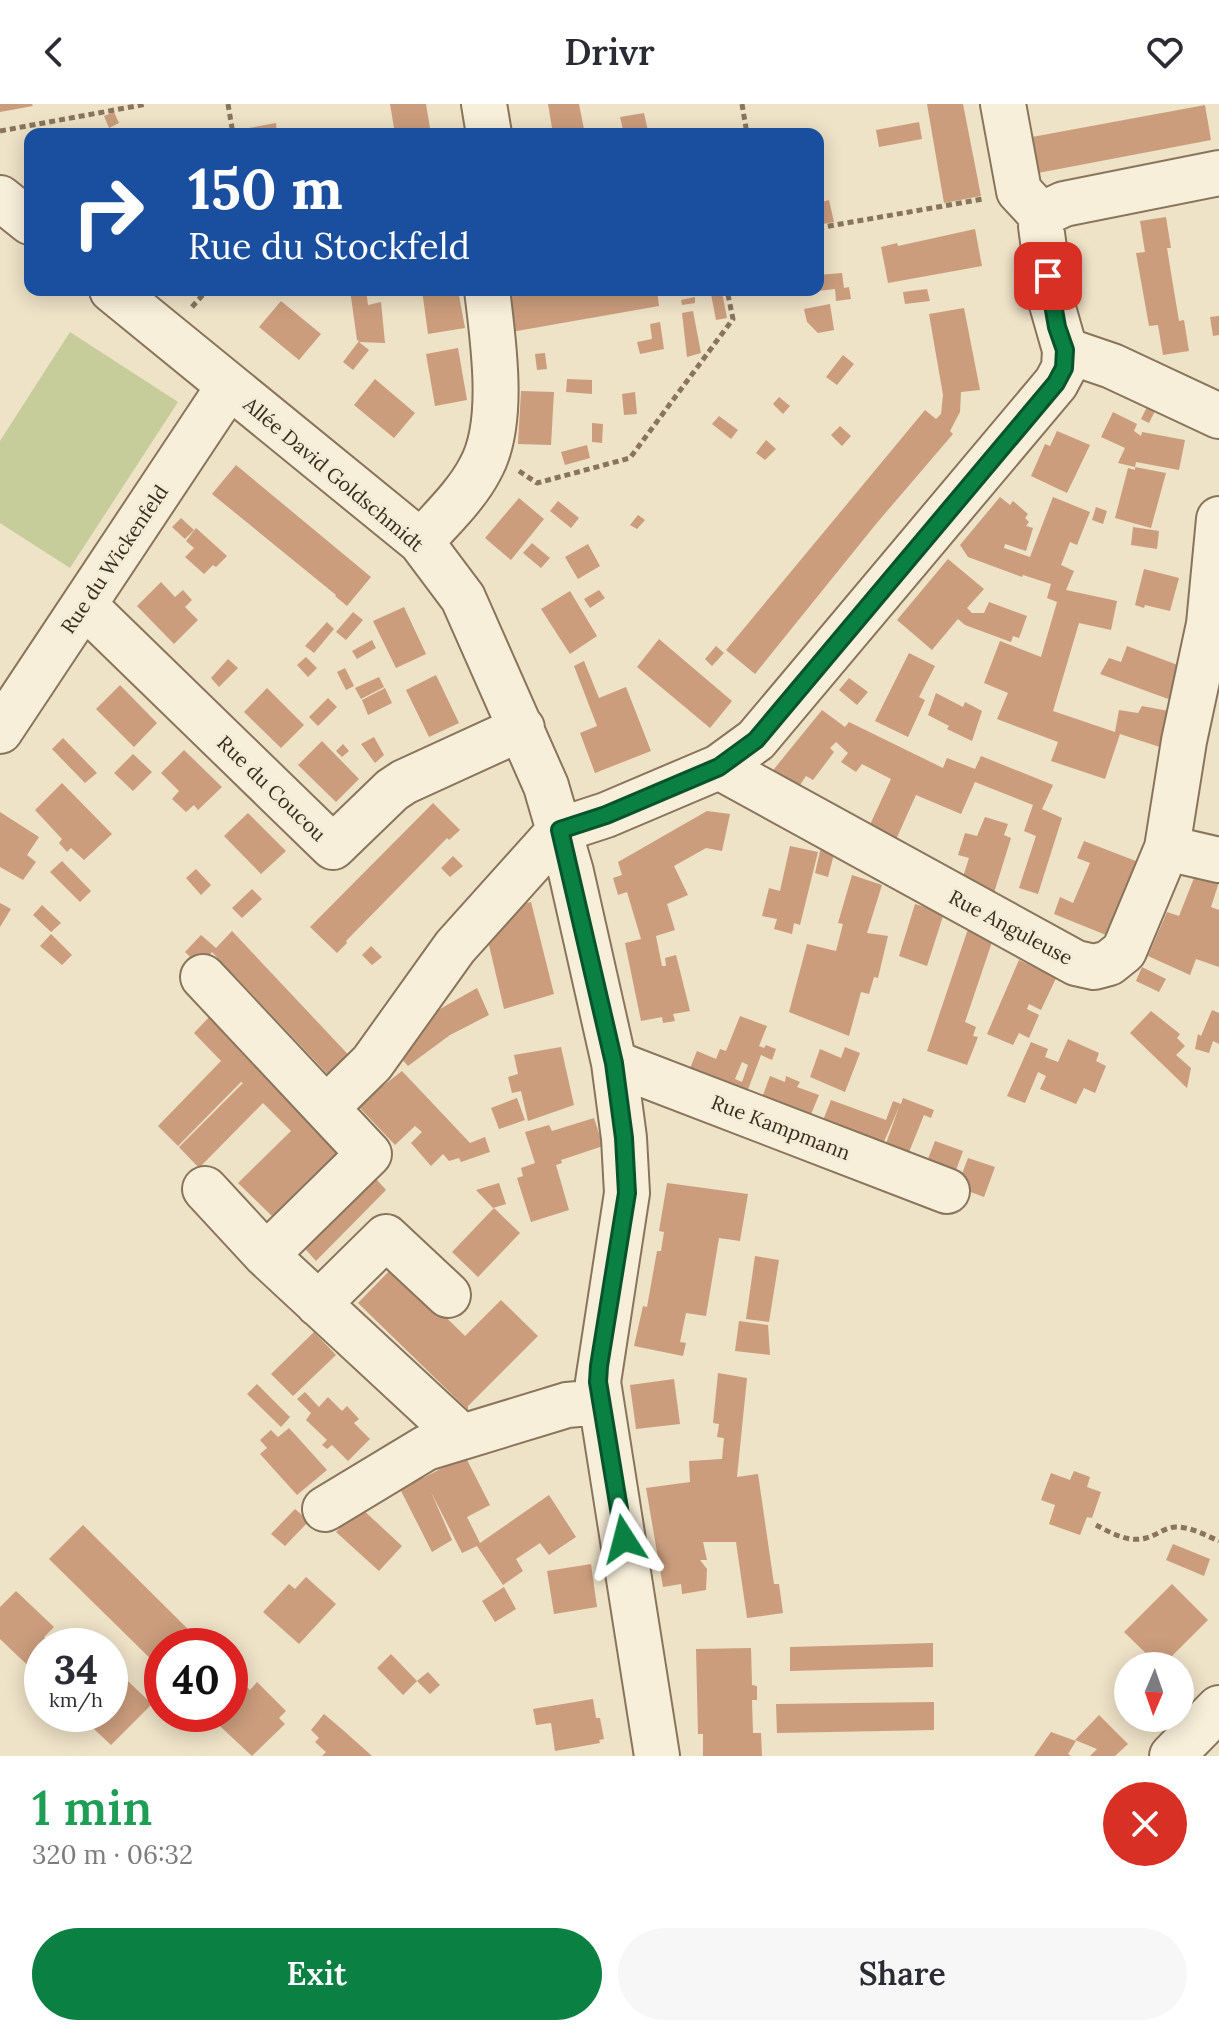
<!DOCTYPE html>
<meta charset="utf-8">
<style>
:root{--surface:#fff;--page:#f7f7f7;--text:#2b2b33;--muted:#7c7c81;--accent:#0b8043}
body{margin:0;font-family:Lora,serif;background:var(--page);color:var(--text);height:100vh;display:flex;flex-direction:column;font-size:30px;white-space:nowrap}
*{box-sizing:border-box;margin:0}
p{font-size:26px;color:var(--muted)}
.icon{flex:none;width:44px;height:44px;fill:none;stroke:currentColor;stroke-width:2;stroke-linecap:round;stroke-linejoin:round}
.map{position:relative;height:1652px;overflow:hidden}
.details{display:flex;flex-direction:column;background:var(--surface);flex:1}
.details>*{flex:none}
.banner{position:absolute;left:24px;top:24px;width:800px;height:168px;border-radius:16px;box-shadow:0 4px 20px #0003;background:#1a4fa0;color:#fff;overflow:hidden}
.needle{width:52px;rotate:182deg}
.fabs{position:absolute;left:1114px;top:1548px;display:grid;gap:16px}
.fabs a{display:grid;place-items:center;width:80px;height:80px;border-radius:50%;background:var(--surface);box-shadow:0 4px 20px #0003;font-size:40px}
.speed{position:absolute;left:24px;top:1524px;display:flex;gap:16px;font-size:40px;font-weight:700;text-align:center}
.speed>*{display:grid;place-content:center;width:104px;height:104px;border-radius:50%;background:var(--surface);box-shadow:0 4px 20px #0003;line-height:1}
.speed small{font-size:20px;font-weight:400}
.speed .limit{border:12px solid #d22;background:#fff;color:#111}
.pin{position:absolute;display:grid;place-items:center;width:68px;height:68px;color:#fff;margin:-34px;border-radius:16px;box-shadow:0 4px 12px #0006}
.me{position:absolute;width:88px;margin:-44px;rotate:351deg;stroke-linejoin:round;filter:drop-shadow(0 0 6px #0008)}
.turn{display:flex;align-items:center;gap:28px;height:168px;padding:0 32px;font-size:36px}
.turn .icon{width:104px;height:104px;stroke-width:2.5}
.turn b{display:block;font-size:56px;line-height:68px}
.round{display:grid;place-items:center;flex:none;width:84px;height:84px;border-radius:42px;background:var(--page)}
.overview{display:flex;align-items:center;justify-content:space-between;height:136px;padding:0 32px}
h1{font-size:48px;font-weight:600;line-height:60px;color:#1e9e55}
.action{display:flex;gap:16px;margin-top:auto;padding:16px 32px}
.action a{flex:1;height:92px;border-radius:48px;background:var(--accent);color:#fff;font-size:32px;font-weight:600;line-height:92px;text-align:center}
.action a+a{background:var(--page);color:var(--text)}
header{display:flex;justify-content:space-between;align-items:center;height:104px;padding:0 32px;background:var(--surface);font-size:36px;font-weight:600}
.map>svg:first-child{display:block}
</style>
<header><svg class="icon" aria-label="back" viewBox="0 0 24 24"><path d="M15 5l-7 7 7 7"/></svg>Drivr<svg class="icon" aria-label="heart" viewBox="0 0 24 24"><path d="M12 20l-8-8c-3-5 5-10 8-4 3-6 11-1 8 4z"/></svg></header>
<div class="map">
<svg width="1219" height="1652" viewBox="0 0 1219 1652">
<rect width="100%" height="100%" fill="#eee2c7"/>
<path fill="#c6cc9a" d="M70 228 178 298 70 464 0 419V337Z"/>
<path fill="#cb9d7d" fill-rule="evenodd" d="M0 0H32L33 2 0 8Z
M390 0H426L431 30H395Z
M548 0H579L585 30H553Z
M927 0H963L981 92 944 99Z
M1205 1 1211 36 1038 69 1032 33Z
M114 8 119 19 109 24 104 12Z
M644 9 648 27 624 30 620 13Z
M919 18 922 35 879 43 876 26Z
M276 19 277 30H244L243 25Z
M829 96 834 118 818 121V99Z
M1166 113 1171 144H1167L1173 181 1179 217 1184 216 1189 247 1163 251 1158 221 1149 222 1136 149 1145 148 1140 117Z
M975 125 982 162 888 179 881 143 897 139 898 142Z
M842 169 844 184 849 183 851 195 836 197 835 185 818 187V171Z
M927 185 930 197 905 200 903 188Z
M350 186H366L368 201 381 198 385 239 359 238 369 246 353 266 343 258 359 237 357 236Z
M422 186H458L465 224 428 230Z
M533 186H657L659 202 511 228 505 191Z
M722 188 727 214 716 216 711 190Z
M695 193V199L682 201 681 196Z
M281 197 321 230 299 256 259 223Z
M830 200 834 226 818 229 807 218 804 205Z
M964 204 980 286 961 288 960 308 950 327 953 330 876 420 755 570 726 546 925 306 936 315 941 310 943 291 929 210Z
M693 207 701 249 687 253 682 209Z
M1219 212V231L1213 232 1210 213Z
M660 218 664 245 640 250 637 238 652 235 650 220Z
M458 244 467 296 435 302 426 250Z
M545 249 547 265 537 266 535 250Z
M843 251 854 260 837 281 826 273Z
M375 275 415 309 394 334 354 301Z
M567 275 592 276V290L566 288Z
M521 287 554 288 551 341 518 340Z
M635 288 637 310 624 311 622 290Z
M779 293 790 302 783 310 773 300Z
M1150 297 1158 301 1149 319 1141 315Z
M1113 308 1137 320 1134 327 1141 332 1142 328 1185 336 1179 366 1136 358 1135 363 1118 359 1125 344 1101 333Z
M719 312 738 326 731 335 712 320Z
M592 319 603 320 602 339 592 338Z
M840 322 851 332 842 342 831 331Z
M1057 327 1090 341 1067 389 1031 372 1045 340 1050 342Z
M766 336 776 345 765 356 756 349Z
M587 341 590 354 565 361 561 348Z
M236 361 371 473 347 502 335 492 336 491 212 390Z
M1135 363 1166 369 1151 424 1115 414 1128 364 1135 366Z
M1000 393 1010 401 1013 397 1028 410 1025 414 1029 418 1026 422 1033 424 1026 447 1005 440 1004 444 1030 453 1053 393 1090 408 1077 441 1070 438 1061 461 1074 467 1066 486 1117 497 1111 526 1079 519 1053 607 1115 628 1119 606 1138 609 1142 602 1174 608 1166 645 1120 630 1105 675 1051 657 1058 638 997 615 1008 589 984 579 1000 537 1041 553 1057 498 1047 494 1051 480 1023 471 1022 473 968 453 960 441Z
M519 394 544 415 511 456 485 434Z
M558 397 579 414 571 424 550 407Z
M1096 403 1107 407 1103 420 1092 416Z
M638 411 645 416 637 425 630 421Z
M181 414 194 426 185 435 172 423Z
M1133 423 1159 427 1157 445 1131 441Z
M196 424 227 452 216 463 213 461 204 470 185 453 194 444 186 437Z
M532 439 550 454 541 464 523 449Z
M588 440 600 462 578 475 565 453Z
M948 455 984 485 967 504 972 509H984L989 498 1027 512 1019 534 1013 532 1011 538 965 521 958 515 932 546 897 516Z
M1144 465 1179 474 1170 507 1145 501 1144 504 1135 501Z
M161 478 175 493 183 486 192 496 185 503 198 516 174 540 137 502Z
M599 486 605 494 590 504 584 495Z
M570 487 597 532 570 550 541 505Z
M404 503 426 550 396 564 373 517Z
M353 508 363 516 346 536 336 528Z
M327 518 334 525 314 549 305 542Z
M659 535 732 597 710 624 637 563Z
M372 536 376 544 357 555 352 547Z
M716 542 724 549 712 562 705 555Z
M1127 542 1183 563 1171 596 1100 570 1109 554 1121 558Z
M909 549 935 562 919 593 925 596 908 633 875 617Z
M306 553 317 564 308 573 297 561Z
M228 555 238 564 219 583 211 574Z
M584 557 599 594 626 583 651 647 595 669 580 629 597 622 574 562Z
M345 564 354 582 346 586 337 568Z
M436 571 459 619 429 633 406 586Z
M379 573 384 583 361 595 355 584Z
M849 574 868 588 857 601 839 586Z
M120 581 157 619 134 643 96 605Z
M267 584 304 621 281 644 244 608Z
M385 584 392 599 368 611 362 596Z
M936 589 963 603 965 598 982 607 972 637 947 625 949 622 928 611Z
M328 594 337 603 318 622 309 613Z
M822 606 845 623 849 618 943 664 947 654 975 665 981 652 1053 681 1042 705 1062 714 1038 790 1019 784 1036 732 1024 727 1033 701 975 678 961 710 916 691 894 740 868 725 891 675 862 660 856 668 841 658 848 649 836 638 830 644 834 648 813 676 806 672 796 687 770 670Z
M374 633 384 651 375 659 361 640Z
M63 634 97 669 85 679 52 645Z
M322 637 359 675 336 698 298 661Z
M343 640 349 647 342 653 336 647Z
M184 646 222 683 198 706 194 701 186 708 172 695 179 687 161 669Z
M133 650 152 668 133 687 114 669Z
M62 679 112 730 84 756 71 744 67 748 59 739 62 735 35 706Z
M433 699 460 726 449 736 447 734 346 837 347 839 337 849 310 823Z
M707 707 730 710 722 747 706 744 674 762 688 791 667 800 675 826 656 832 662 862H666L665 854 676 851 690 907 673 910 675 917 663 919 662 913 641 917 625 839 641 835 627 788 618 791 613 774 622 771 618 758Z
M0 708 39 733 27 751 36 758 23 776 0 763Z
M248 709 286 747 261 770 224 732Z
M985 713 1008 720 1004 731 1011 734 993 792 962 776 969 754 958 751 965 729 977 732Z
M1084 737 1141 759 1111 833 1054 810 1060 793 1073 799 1090 759 1077 754Z
M790 742 818 748 800 821 794 819 792 830 774 825 777 815 762 812 769 784 780 787Z
M821 743 834 750 828 773 815 769Z
M453 752 463 762 450 773 441 764Z
M62 757 91 787 80 798 50 768Z
M196 765 211 781 201 791 186 774Z
M1196 769 1219 778 1211 803 1219 806V863L1196 855 1190 871 1148 852 1167 808 1179 812Z
M852 771 882 781 867 829 888 832 878 874 874 873 869 890 861 888 849 932 789 908 807 840 836 847 843 820 838 819Z
M252 785 262 795 242 814 232 804Z
M531 798 554 890 504 905 485 824 501 805Z
M0 799 11 805 0 823Z
M915 800 944 809 927 862 899 852Z
M42 801 61 819 51 828 33 811Z
M969 822 993 835 965 918 976 923 973 932 978 933 967 961 927 947Z
M232 827 358 961 337 980 212 848 200 862 185 848 201 831 216 844Z
M51 830 72 851 62 861 40 842Z
M371 842 382 853 372 861 362 851Z
M1019 856 1043 867 1045 863 1058 870 1041 906 1029 900 1027 905 1039 911 1029 934 1019 929 1013 941 987 930Z
M1142 863 1166 875 1159 888 1136 877Z
M477 884 489 911 450 931 408 962 393 945 426 913Z
M1212 906 1219 909V940L1213 937 1209 949 1195 945 1198 930 1201 932Z
M1151 907 1180 930 1177 934 1185 942 1176 951 1191 964 1187 984 1130 929Z
M213 909 347 1045 276 1116 238 1079 291 1027 263 999 199 1064 179 1043 243 979 241 978 178 1042 158 1022 221 957 194 929Z
M740 912 767 922 759 942 764 944 766 941 776 945 772 956 761 951 744 996 686 974 697 947 716 955 720 945 726 947ZM742 958 748 961 742 978 735 975Z
M1068 935 1099 949 1096 957 1106 962 1095 989 1084 984 1076 1000 1040 985 1046 972 1038 968 1025 999 1007 992 1031 938 1048 945 1045 953 1058 958Z
M561 943 574 1001 528 1017 521 987 512 989 508 973 518 970 514 951Z
M845 943 860 949 845 988 810 973 820 945 841 954Z
M402 967 470 1039 485 1033 490 1048 461 1058 459 1054 449 1057 443 1050 431 1062 411 1039 422 1028 415 1022 395 1041 356 1000 376 980 380 984Z
M770 972 785 978 786 972 800 978 797 983 819 991 807 1020 759 1002Z
M517 994 525 1016 499 1025 491 1004Z
M903 994 934 1006 931 1014 924 1011 905 1058 883 1048 899 1003 880 1047 820 1024 831 996 886 1016 893 997 901 1000Z
M594 1014 603 1042 561 1056 562 1059 556 1061 569 1106 531 1118 517 1074 523 1072 521 1064 535 1059 525 1028 549 1021 552 1027Z
M935 1037 963 1047 952 1077 924 1065Z
M968 1054 995 1063 984 1093 957 1083Z
M369 1067 386 1086 316 1157 300 1139Z
M499 1079 506 1100 493 1104 476 1086Z
M667 1079 748 1090 740 1137 719 1134 706 1212 686 1209 680 1238 686 1239 683 1252 634 1242 643 1202 647 1203 657 1147H661L664 1128 659 1127Z
M494 1104 520 1129 478 1173 452 1148Z
M755 1152 779 1156 769 1218 746 1215Z
M394 1162 465 1232 501 1196 538 1232 468 1302V1306L358 1199Z
M739 1217 768 1221 770 1251 735 1247Z
M314 1228 336 1251 293 1292 271 1270Z
M718 1269 747 1274 737 1373 758 1370 774 1480H779L783 1509 747 1514 736 1438H703L707 1456H700L707 1465 706 1486 682 1490 681 1480 663 1483 646 1384 690 1378 689 1357 722 1355 724 1334 717 1333 719 1320 713 1319Z
M674 1275 680 1320 636 1325 630 1281Z
M257 1280 290 1313 281 1323 247 1290Z
M305 1288 319 1303 328 1293 342 1307 347 1302 359 1315 354 1319 370 1335 348 1357 332 1341 327 1345 322 1341 327 1336 306 1316 311 1309 297 1295Z
M289 1324 327 1366 297 1391 260 1350 267 1344 260 1336 271 1326 278 1333Z
M465 1352 490 1401 467 1413 480 1439 549 1391 576 1433 549 1451 540 1439 516 1455 523 1467 503 1481 477 1442 462 1449 431 1388 452 1436 432 1448 397 1379 419 1366 423 1374Z
M1074 1367 1090 1373 1087 1383 1101 1388 1092 1414 1087 1413 1080 1431 1049 1420 1055 1401 1041 1396 1051 1369 1070 1376Z
M360 1403 402 1442 379 1467 336 1428Z
M295 1405 309 1417 285 1442 271 1430Z
M83 1421 205 1542H162V1566L49 1455Z
M1173 1440 1210 1455 1204 1472 1166 1456Z
M591 1460 597 1503 554 1510 547 1467Z
M306 1473 336 1500 299 1540 263 1508 289 1480 295 1485Z
M1172 1480 1208 1516 1162 1562H1159L1124 1528Z
M504 1483 516 1505 495 1518 482 1497Z
M16 1487 54 1523 44 1533 54 1542H42V1575L0 1535V1503Z
M933 1539V1563L790 1567V1543Z
M751 1544 752 1581 757 1582V1596H752L753 1629H761L762 1652H703V1630H698L696 1545Z
M391 1550 417 1577 403 1591 377 1564Z
M110 1560 152 1600 111 1641 78 1610H110Z
M230 1566 250 1586 257 1578 286 1607 279 1614 285 1620 252 1652 207 1610H230Z
M428 1568 440 1581 430 1590 417 1577Z
M593 1595 596 1614H600L604 1635 599 1636 600 1639 555 1647 551 1619 536 1621 533 1605Z
M934 1598V1626L777 1629 776 1600Z
M324 1610 344 1627 372 1652H322L326 1648 315 1638 319 1634 311 1626Z
M1099 1611 1128 1640 1115 1652H1090L1097 1645 1075 1636Z
M1051 1628 1076 1637 1068 1650 1071 1652H1034Z"/>
<g fill="none" stroke-linecap="round" stroke-linejoin="round">
<g stroke="#89745c" stroke-width="48">
<path id="minor" d="M484 0 489 30
M0 94 30 118
M1044 114 1051 106 1064 100 1219 69
M112 186 421 438 463 494 546 682 571 768 614 959 624 1034 627 1089 598 1278 657 1652
M1065 246 1112 262 1219 312
M421 438C441 415 466 392 480 365 506 320 493 236 487 186
M84 501 333 743 392 686 404 678 522 624
M0 627 229 282
M719 663 1076 859 1094 863 1109 859 1124 847 1167 744 1184 637 1209 520 1219 415
M1167 744 1219 756
M203 873 369 1050 266 1151 462 1333
M614 959 947 1087
M327 1003 372 959 455 843 560 726 606 711 719 663 756 636 1056 279 1064 264 1065 246 1051 197 1041 122 1044 114 1019 87 1003 0
M205 1085 266 1151
M318 1200 386 1133 448 1191
M325 1405 426 1344 567 1301 601 1298
M1172 1652 1219 1604"/>
</g>
<path stroke="#89745c" stroke-width="5" stroke-dasharray="6 4" stroke-linecap="butt" d="M228 0 233 30
M742 0 747 30
M0 27 147 0
M818 124 983 95
M192 203 207 186
M519 367 537 379 630 354 733 215 727 186
M1096 1421C1111 1429 1129 1439 1146 1434 1156 1432 1165 1423 1176 1423 1191 1423 1205 1431 1219 1437"/>
<use href="#minor" stroke="#f8efda" stroke-width="44"/>
</g>
<g fill="none" stroke-linecap="round" stroke-linejoin="round">
<g stroke="#07532c" stroke-width="20">
<path id="route" d="M624 1435 598 1278 599 1262 627 1089 624 1034 614 959 560 726 606 711 719 663 756 636 1056 279 1064 264 1065 246 1057 223 1048 172"/>
</g>
<use href="#route" stroke="#0b8043" stroke-width="14"/>
</g>
<g text-anchor="middle" dominant-baseline="central" stroke-width="6" stroke-linejoin="round" paint-order="stroke">
<g font-size="20" fill="#3a2c20" stroke="#f5ecd6">
<text transform="translate(334 370) rotate(40)">Allée David Goldschmidt</text>
<text transform="translate(114 455) rotate(-56)">Rue du Wickenfeld</text>
<text transform="translate(272 684) rotate(44)">Rue du Coucou</text>
<text transform="translate(1011 823) rotate(28)">Rue Anguleuse</text>
<text transform="translate(781 1023) rotate(21)">Rue Kampmann</text>
</g>
</g>
</svg>
<div class="fabs">
<a><svg class="needle" viewBox="-14 -14 28 28"><path d="M0-13l5 13h-10z" fill="#e53935"/><path d="M0 13l5-13h-10z" fill="#7c7c81"/></svg></a>
</div>
<div class="speed"><div>34<small>km/h</small></div><div class="limit">40</div></div>
<div class="pin" style="left:1048px;top:172px;background:#d93025"><svg class="icon" aria-label="arrive" viewBox="0 0 24 24"><path d="M6 21V4h12l-3 4 3 4H6"/></svg></div>
<svg class="me" style="left:624px;top:1435px" viewBox="-20 -20 40 40"><path d="M0-17L14 15 0 8-14 15z" fill="#0b8043" stroke="#fff" stroke-width="4"/></svg>
<div class="banner">
<div class="turn"><svg class="icon" aria-label="right" viewBox="0 0 24 24"><path d="M7 20v-9h11M14 6l5 5-5 5"/></svg><div><b>150 m</b>Rue du Stockfeld</div></div>
</div>
</div>
<section class="details">
<div class="overview"><div><h1>1 min</h1><p>320 m · 06:32</p></div><a class="round" style="background:#d93025;color:#fff"><svg class="icon" aria-label="close" viewBox="0 0 24 24"><path d="M6 6l12 12M18 6L6 18"/></svg></a></div>
<div class="action"><a>Exit</a><a>Share</a></div>
</section>
